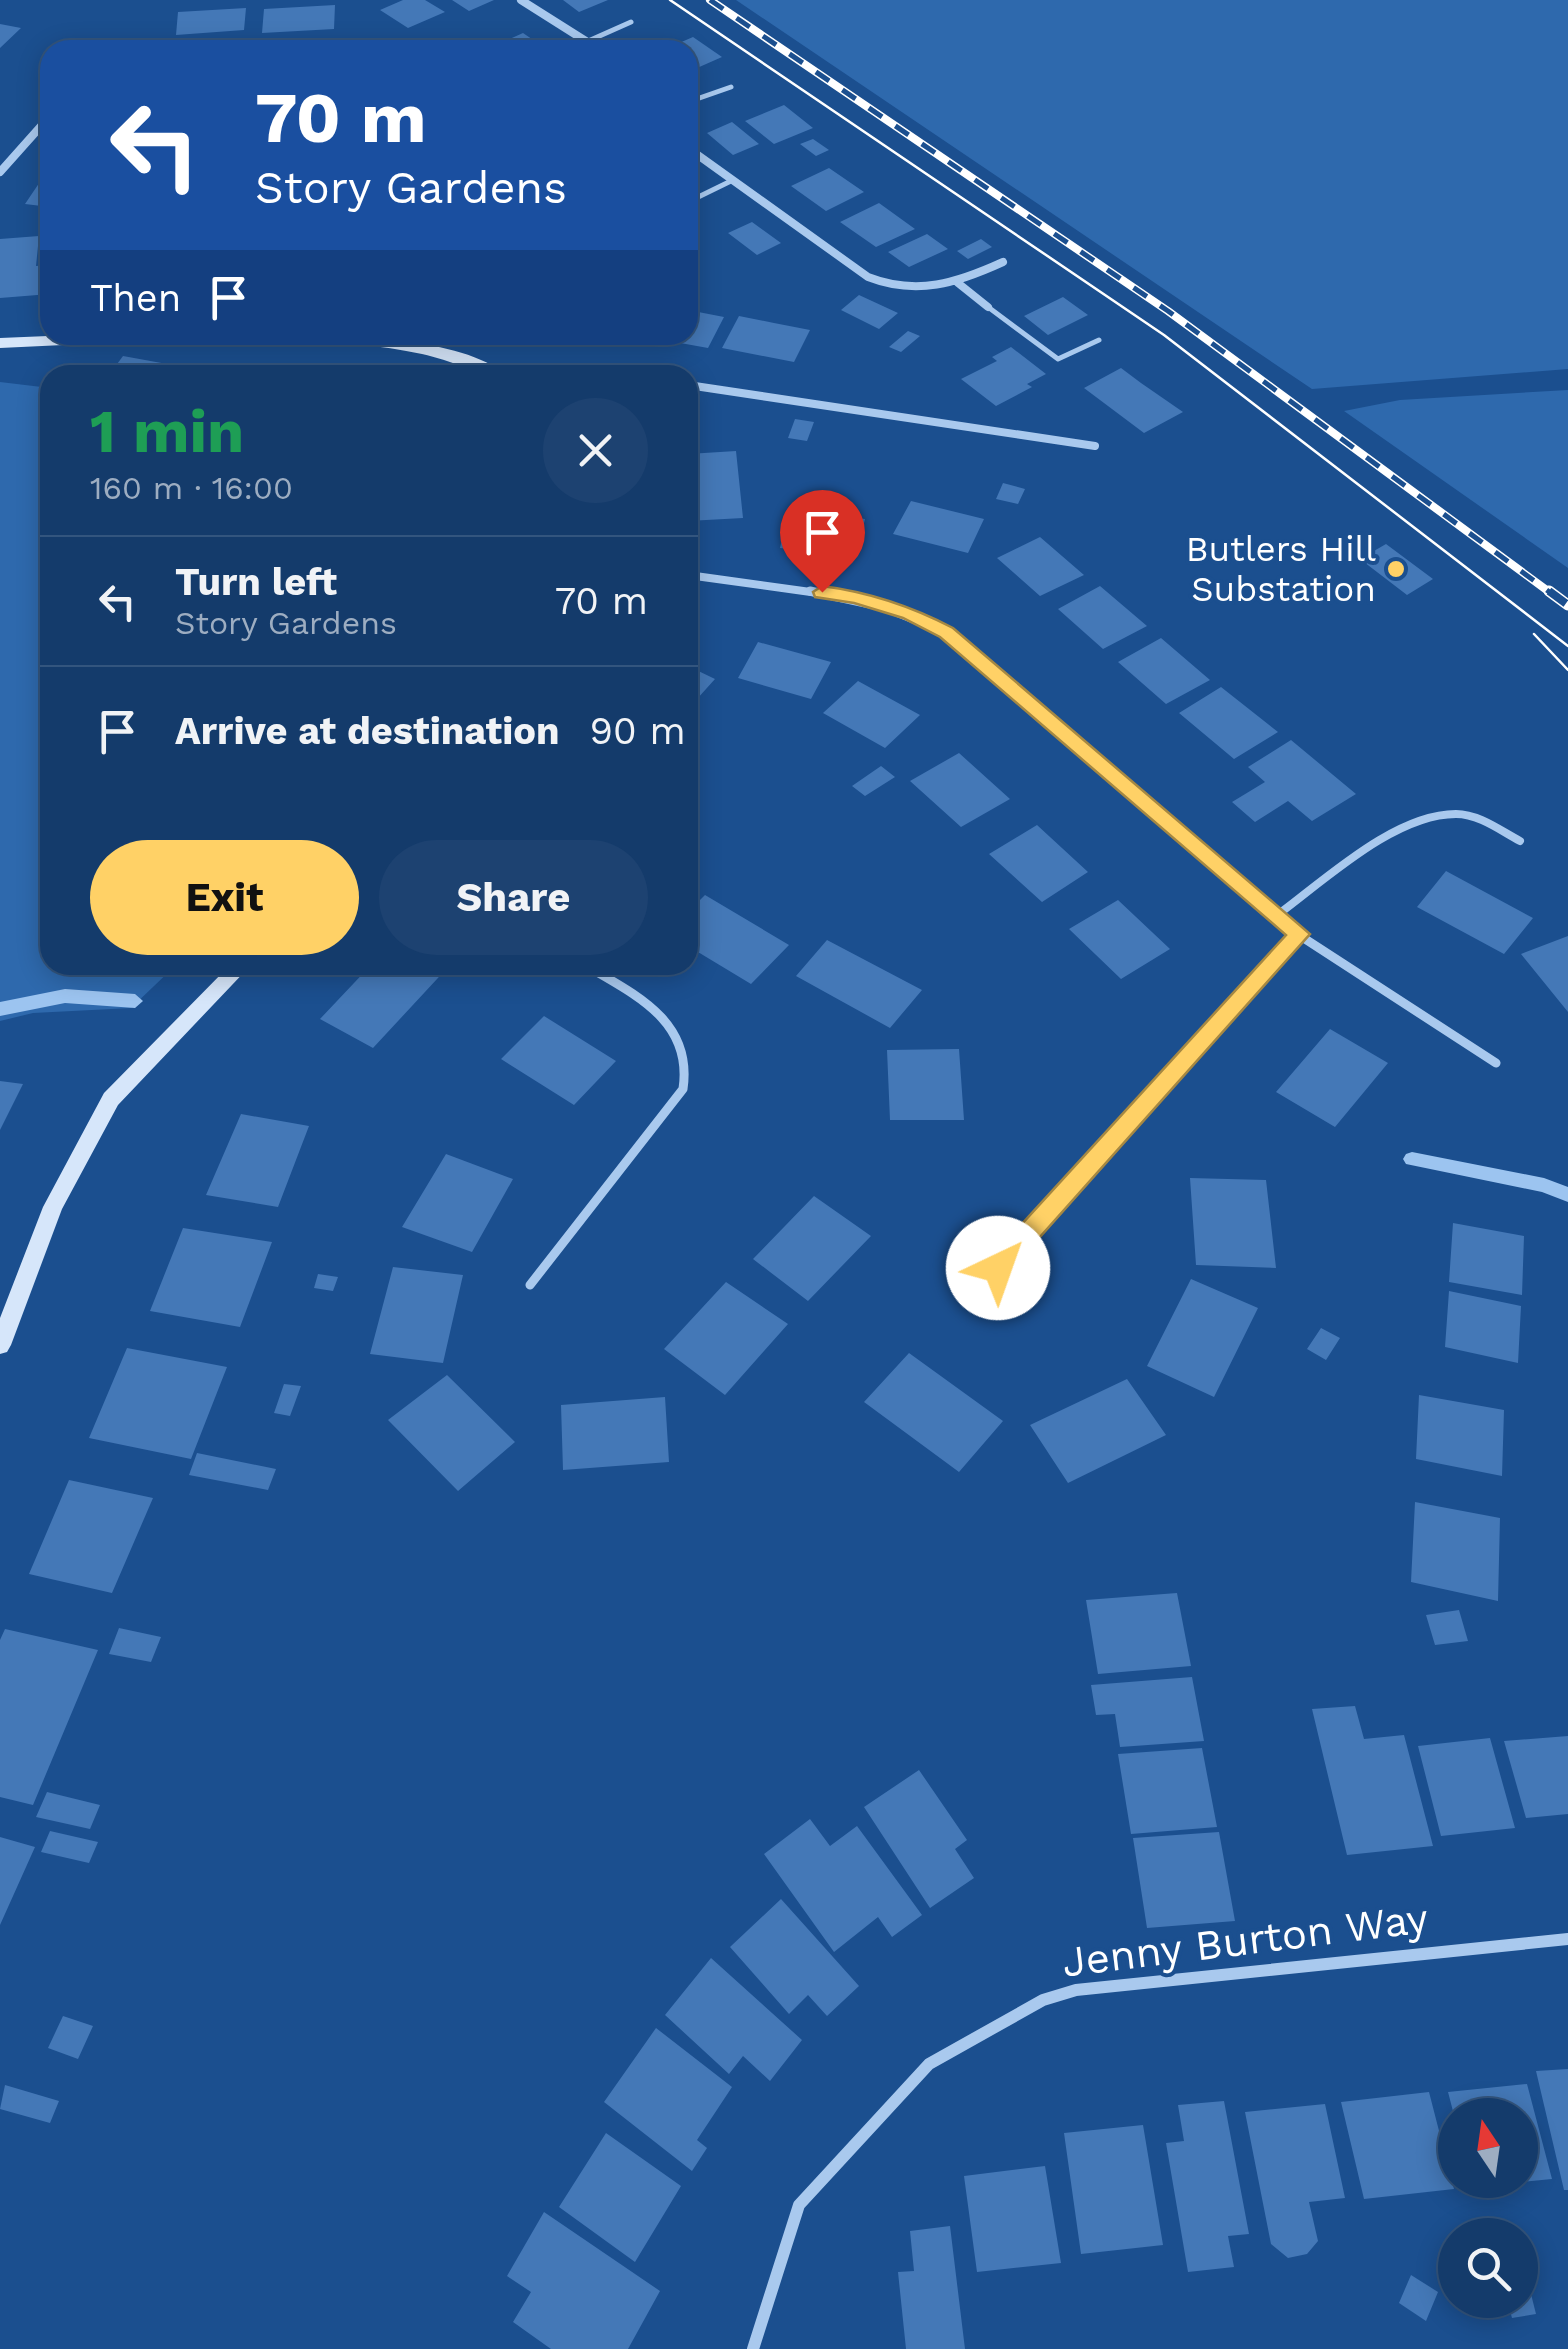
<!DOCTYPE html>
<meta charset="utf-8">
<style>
:root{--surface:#143b6b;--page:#1d4271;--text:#f1f3f6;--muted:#9dadc1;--line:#33557e;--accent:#ffd166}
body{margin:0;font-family:"Work Sans",sans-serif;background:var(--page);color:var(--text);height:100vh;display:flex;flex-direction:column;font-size:38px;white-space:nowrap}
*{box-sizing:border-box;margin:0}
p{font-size:32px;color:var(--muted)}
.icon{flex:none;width:55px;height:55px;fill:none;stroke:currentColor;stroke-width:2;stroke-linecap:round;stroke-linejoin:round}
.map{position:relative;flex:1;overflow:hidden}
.drawer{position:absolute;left:40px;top:365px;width:658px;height:610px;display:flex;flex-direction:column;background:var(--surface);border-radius:30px;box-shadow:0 5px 25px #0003,0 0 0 2px var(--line)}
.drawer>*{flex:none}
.hud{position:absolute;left:40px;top:40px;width:658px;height:305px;border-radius:30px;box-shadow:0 5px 25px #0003,0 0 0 2px var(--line);background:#1a4fa0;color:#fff;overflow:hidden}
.needle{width:65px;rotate:347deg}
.fabs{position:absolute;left:1438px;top:2098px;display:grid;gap:20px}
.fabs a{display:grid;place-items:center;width:100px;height:100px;border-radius:50%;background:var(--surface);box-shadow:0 5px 25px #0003,0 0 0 2px var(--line);font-size:50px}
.pin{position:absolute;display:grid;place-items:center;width:85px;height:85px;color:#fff;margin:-102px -42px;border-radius:50% 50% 50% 0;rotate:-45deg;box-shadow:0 0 10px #0007}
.pin .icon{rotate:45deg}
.me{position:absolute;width:110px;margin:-55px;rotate:42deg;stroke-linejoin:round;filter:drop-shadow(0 0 8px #0008)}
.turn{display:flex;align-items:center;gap:35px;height:210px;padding:0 50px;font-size:45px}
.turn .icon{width:130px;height:130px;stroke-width:2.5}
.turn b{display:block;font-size:70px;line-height:85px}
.then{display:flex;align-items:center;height:95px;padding:0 50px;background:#0003;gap:20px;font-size:38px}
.round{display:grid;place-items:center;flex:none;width:105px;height:105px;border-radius:52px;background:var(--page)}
.headline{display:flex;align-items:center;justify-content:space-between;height:170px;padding:0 50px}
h1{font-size:60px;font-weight:700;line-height:75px;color:#1e9e55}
.primary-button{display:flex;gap:20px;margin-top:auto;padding:20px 50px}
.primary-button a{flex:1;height:115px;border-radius:60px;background:var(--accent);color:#111;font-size:40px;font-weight:700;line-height:115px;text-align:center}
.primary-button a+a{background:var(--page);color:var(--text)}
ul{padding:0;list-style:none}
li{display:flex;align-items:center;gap:30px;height:130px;padding:0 50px;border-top:2px solid var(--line)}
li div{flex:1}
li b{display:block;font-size:38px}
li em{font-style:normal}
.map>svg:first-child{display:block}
</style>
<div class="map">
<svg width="1568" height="2349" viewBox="0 0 1568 2349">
<rect width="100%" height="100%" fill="#1b4f8f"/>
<path fill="#2e69ad" d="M736 0H1568V369L1312 389Z
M0 382 50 388V965H176L131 1008 33 1013 0 1021Z
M1568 390V568L1344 411 1400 400Z"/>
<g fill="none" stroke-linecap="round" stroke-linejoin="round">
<path fill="#9cc4f0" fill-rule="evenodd" d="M65 989 135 994 143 1001 135 1008 65 1003 0 1016V1002Z
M1412 1152 1544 1178 1568 1187V1202L1542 1192 1406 1164 1403 1159 1406 1154Z"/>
</g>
<path fill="#4478b7" d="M403 0H425L445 12 408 28 380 10Z
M452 0H494L469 11Z
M563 0H608L579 12Z
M335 5 334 29 262 33 264 9Z
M246 8 244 30 176 35 178 12Z
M0 24 21 28 0 48Z
M523 33 548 50H485Z
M693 37 722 57 688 72V50H663Z
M152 41 151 50H105L106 44Z
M784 105 813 128 774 144 745 121Z
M732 122 759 144 733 155 707 133Z
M813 139 829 150 816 156 800 144Z
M50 167V207L25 204Z
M829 168 864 192 826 211 791 186Z
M879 203 915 229 876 247 840 222Z
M752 222 781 243 757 255 728 233Z
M927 234 948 249 909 267 888 252Z
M39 236 36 266 50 265V294L0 298V239Z
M981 239 992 247 968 259 957 251Z
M859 295 898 313 879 329 841 310Z
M1063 297 1088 315 1048 335 1024 316Z
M688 310 724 317 708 348 647 337 688 335Z
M739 316 774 323 810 330 794 362 722 348Z
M908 331 920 336 901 352 889 347Z
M1011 347 1046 374 1027 384 1032 387 996 406 961 379 997 361 992 357Z
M123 356 178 366 172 375H109Z
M1121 368 1141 383 1183 412 1144 433 1084 388Z
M795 419 814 422 807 441 788 438Z
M736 451 743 518 688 521V454Z
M1003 483 1025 489 1018 504 996 499Z
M911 501 984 519 968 553 893 534Z
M789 510 865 519 856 556 780 548Z
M1040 537 1084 575 1040 596 997 558Z
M1386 544 1433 579 1407 595 1360 559Z
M1100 586 1147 626 1103 649 1058 609Z
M1161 638 1210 680 1166 704 1118 662Z
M758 642 831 662 811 699 738 678Z
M688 666 715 679 688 709Z
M858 681 920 715 885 748 823 713Z
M1221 687 1278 732 1234 759 1179 713Z
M1291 740 1356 794 1312 821 1288 801 1255 822 1232 802 1265 782 1248 767Z
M959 753 1010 799 961 827 910 781Z
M881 766 895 777 865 796 852 786Z
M1037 825 1088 872 1042 902 989 854Z
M1446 871 1533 918 1504 954 1417 907Z
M705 895 789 945 751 984 688 946V912Z
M1118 900 1170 949 1121 979 1069 929Z
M1568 936V1012L1521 954Z
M827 940 922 990 890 1028 796 976Z
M371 965H450L373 1048 320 1019Z
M544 1016 616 1061 574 1105 501 1059Z
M1330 1029 1388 1063 1335 1127 1276 1092Z
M959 1049 964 1120H890L887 1050Z
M0 1081 23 1084 0 1130Z
M241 1114 309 1126 278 1207 206 1195Z
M446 1154 513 1179 472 1252 402 1227Z
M1190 1178 1266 1180 1276 1268 1196 1265Z
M814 1196 871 1236 808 1301 753 1259Z
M1453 1223 1524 1236 1522 1295 1449 1282Z
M183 1228 272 1242 240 1327 150 1311Z
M393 1267 463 1275 443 1363 370 1354Z
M318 1274 338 1277 333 1291 314 1288Z
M1191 1279 1258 1308 1214 1397 1147 1366Z
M726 1282 788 1324 725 1395 664 1349Z
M1449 1291 1521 1306 1518 1363 1445 1347Z
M1321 1328 1340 1338 1326 1360 1307 1349Z
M127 1348 227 1367 191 1459 89 1438Z
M909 1353 1003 1421 959 1472 864 1402Z
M447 1375 515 1442 458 1491 388 1420Z
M1127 1379 1166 1435 1068 1483 1030 1425Z
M284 1384 301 1386 290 1416 274 1413Z
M1419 1395 1504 1410 1502 1476 1416 1459Z
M665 1397 669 1462 563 1470 561 1405Z
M197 1453 276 1469 268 1490 189 1475Z
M69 1480 153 1498 112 1593 29 1574Z
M1415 1502 1500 1518 1498 1601 1411 1582Z
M1177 1593 1191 1666 1098 1674 1086 1600Z
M1459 1610 1468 1641 1435 1645 1426 1615Z
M119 1628 161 1637 151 1662 109 1654Z
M5 1629 98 1650 33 1805 0 1797V1640Z
M1192 1677 1204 1741 1120 1747 1115 1714 1096 1715 1091 1685Z
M1355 1706 1364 1739 1404 1735 1433 1846 1347 1855 1312 1709Z
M1568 1736V1814L1526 1818 1504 1741Z
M1490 1738 1515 1828 1441 1836 1418 1746Z
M1202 1748 1217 1827 1131 1834 1118 1754Z
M919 1770 967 1840 955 1849 974 1878 930 1908 864 1807Z
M47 1792 100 1805 90 1829 36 1817Z
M810 1819 830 1846 857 1826 922 1915 892 1937 878 1917 834 1952 764 1854Z
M50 1831 98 1842 89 1863 41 1852Z
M1219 1832 1235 1921 1147 1928 1133 1838Z
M0 1837 35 1847 0 1925Z
M781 1899 859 1986 827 2016 808 1995 789 2014 730 1947Z
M711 1958 802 2040 770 2081 743 2056 729 2074 665 2015Z
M63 2016 93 2026 78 2059 48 2048Z
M656 2028 732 2087 697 2140 707 2148 692 2171 604 2102Z
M1568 2069V2190H1564L1536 2071Z
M1527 2084 1552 2179 1520 2182V2115H1454L1448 2092Z
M5 2085 59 2101 50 2123 0 2109Z
M1429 2092 1454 2189 1364 2199 1341 2102Z
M1224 2101 1249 2234 1228 2236 1234 2267 1188 2272 1166 2143 1184 2141 1178 2105Z
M1325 2104 1345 2198 1309 2202 1318 2241 1307 2254 1288 2258 1271 2244 1245 2112Z
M1143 2125 1163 2245 1081 2254 1064 2133Z
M606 2133 681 2186 635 2262 559 2207Z
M1045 2166 1061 2263 977 2272 964 2176Z
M1470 2180H1517V2183L1472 2187Z
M544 2212 660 2291 628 2349H551L513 2322 531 2292 507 2276Z
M950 2226 965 2349H906L898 2272 914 2271 910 2231Z
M1525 2270 1536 2314 1512 2318 1507 2300H1520V2271Z
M1411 2275 1438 2292 1426 2321 1399 2303Z"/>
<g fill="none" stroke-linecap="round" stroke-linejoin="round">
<path stroke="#a9c9ee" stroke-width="5" d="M586 42 631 22
M688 102 731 87
M688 202 733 180
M988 307 1058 359 1099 340"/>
<path stroke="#a9c9ee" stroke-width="8" d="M1276 916C1324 881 1394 814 1456 814 1479 814 1501 831 1520 841"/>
<path stroke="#a9c9ee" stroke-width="8" d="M521 0 600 50
M688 148 868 277C917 296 957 283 1003 262
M0 172 50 116
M958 283 988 307
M688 385 1095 446
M688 575 825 594"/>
<path stroke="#a9c9ee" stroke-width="9" d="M810 591 884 607 946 632 1299 935 1496 1063
M998 1267 1299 935
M530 1285 683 1089C693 1021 636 995 585 965"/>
<path stroke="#a9c9ee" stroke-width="12" d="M753 2349 799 2205 929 2064 1043 2000 1076 1990 1568 1939"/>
<path fill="#d6e6fa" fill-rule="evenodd" d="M72 335H176L169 340 0 348V338Z
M288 335C345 335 462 337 506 375 477 375 451 360 422 354 380 345 338 342 295 340Z
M230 965H251L118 1105 62 1209 11 1345 7 1352 0 1354V1318L43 1207 104 1093Z"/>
<path stroke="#fff" stroke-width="2.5" d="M670 0 1164 335 1568 646
M1534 634 1568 670"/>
<g stroke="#fff" stroke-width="8">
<path id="rail-far1" d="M710 0 1168 311 1552 594"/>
</g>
<g stroke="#fff" stroke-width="11">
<path id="rail" d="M1549 591 1568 605"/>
</g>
<use href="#rail-far1" stroke="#1b4f8f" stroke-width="5" stroke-dasharray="16" stroke-linecap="butt"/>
<use href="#rail" stroke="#1b4f8f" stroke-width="8" stroke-dasharray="21" stroke-linecap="butt"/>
</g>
<path fill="#ffd166" stroke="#a68842" stroke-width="2.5" d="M822 586C869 592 911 606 953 628L1310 934 1006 1275H989L986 1268 989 1260 1286 935 940 637 903 618 854 603 815 597 813 592Z"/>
<circle fill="#ffd166" stroke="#1b4f8f" stroke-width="4" cx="1396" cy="569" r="10"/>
<g text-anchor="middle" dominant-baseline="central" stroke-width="8" stroke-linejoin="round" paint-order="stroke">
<g font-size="35" fill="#fff" stroke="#1b4f8f" text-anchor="end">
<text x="1376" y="549">Butlers Hill<tspan x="1376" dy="40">Substation</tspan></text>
</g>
<g font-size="42" fill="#fff" stroke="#1b4f8f">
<text transform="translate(1245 1940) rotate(-7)">Jenny Burton Way</text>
</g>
</g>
</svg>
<div class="fabs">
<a><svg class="needle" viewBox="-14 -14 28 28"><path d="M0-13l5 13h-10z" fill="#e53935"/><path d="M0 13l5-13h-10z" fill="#9dadc1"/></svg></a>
<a><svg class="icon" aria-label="search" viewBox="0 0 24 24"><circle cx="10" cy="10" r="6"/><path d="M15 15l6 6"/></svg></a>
</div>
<div class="pin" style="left:822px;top:592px;background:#d93025"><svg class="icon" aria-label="arrive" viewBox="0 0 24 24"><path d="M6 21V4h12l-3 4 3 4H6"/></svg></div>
<svg class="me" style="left:998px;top:1268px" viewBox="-20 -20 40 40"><circle r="19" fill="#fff"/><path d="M0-13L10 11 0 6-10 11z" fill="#ffd166"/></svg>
<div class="hud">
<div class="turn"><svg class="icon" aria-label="left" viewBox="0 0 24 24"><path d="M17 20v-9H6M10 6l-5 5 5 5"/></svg><div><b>70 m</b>Story Gardens</div></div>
<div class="then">Then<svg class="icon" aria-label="arrive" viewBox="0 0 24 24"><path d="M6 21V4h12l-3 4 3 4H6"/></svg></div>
</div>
<section class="drawer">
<div class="headline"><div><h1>1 min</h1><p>160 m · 16:00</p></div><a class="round"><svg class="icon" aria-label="close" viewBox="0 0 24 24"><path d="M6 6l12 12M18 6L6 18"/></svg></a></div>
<ul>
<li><svg class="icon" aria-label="left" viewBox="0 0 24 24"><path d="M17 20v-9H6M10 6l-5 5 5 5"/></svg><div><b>Turn left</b><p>Story Gardens</p></div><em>70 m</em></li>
<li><svg class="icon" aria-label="arrive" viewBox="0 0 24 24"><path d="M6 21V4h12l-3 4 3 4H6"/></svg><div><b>Arrive at destination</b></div><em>90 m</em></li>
</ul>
<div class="primary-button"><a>Exit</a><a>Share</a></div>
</section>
</div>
